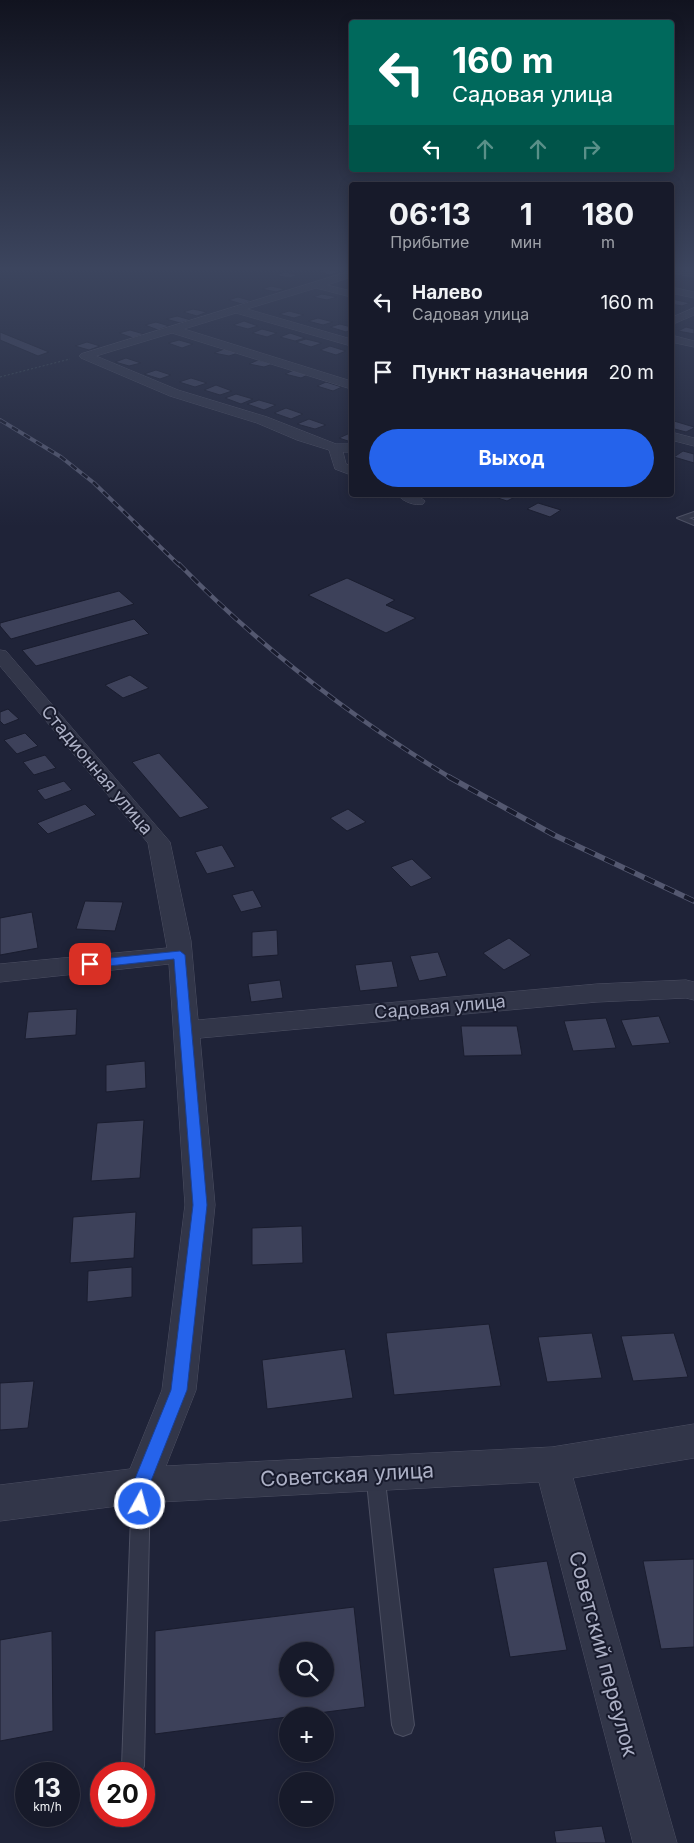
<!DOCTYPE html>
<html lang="ru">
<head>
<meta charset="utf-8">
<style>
	body { margin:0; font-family:Inter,sans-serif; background:#242736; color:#f1f3f6; height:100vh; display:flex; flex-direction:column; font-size:19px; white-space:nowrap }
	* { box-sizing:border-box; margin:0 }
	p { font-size:16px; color:#9ea1a8 }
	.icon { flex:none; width:28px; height:28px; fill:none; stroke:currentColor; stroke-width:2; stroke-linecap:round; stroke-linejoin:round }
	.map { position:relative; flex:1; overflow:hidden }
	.details { position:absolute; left:349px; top:182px; width:325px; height:315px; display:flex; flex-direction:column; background:#171a2a; border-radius:5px; box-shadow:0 2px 12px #0003,0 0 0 1px #363847 }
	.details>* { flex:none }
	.top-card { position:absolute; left:349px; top:20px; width:325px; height:152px; border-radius:5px; box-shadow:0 2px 12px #0003,0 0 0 1px #363847; background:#00695c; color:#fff; overflow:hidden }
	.tools { position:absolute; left:279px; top:1642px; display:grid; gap:10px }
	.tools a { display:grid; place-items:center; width:55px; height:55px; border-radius:50%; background:#171a2a; box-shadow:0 2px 12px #0003,0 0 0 1px #363847; font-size:25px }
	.speed { position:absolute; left:15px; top:1762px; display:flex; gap:10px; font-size:25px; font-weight:700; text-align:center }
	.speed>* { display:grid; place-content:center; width:65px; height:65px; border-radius:50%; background:#171a2a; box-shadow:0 2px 12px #0003,0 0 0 1px #363847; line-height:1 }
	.speed small { font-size:12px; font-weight:400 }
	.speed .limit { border:8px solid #d22; background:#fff; color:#111 }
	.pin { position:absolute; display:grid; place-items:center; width:42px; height:42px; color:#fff; margin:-21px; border-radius:10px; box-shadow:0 2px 8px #0006 }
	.me { position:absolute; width:55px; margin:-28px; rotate:7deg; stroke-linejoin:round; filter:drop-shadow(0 0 4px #0008) }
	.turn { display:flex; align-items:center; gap:18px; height:105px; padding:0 20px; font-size:22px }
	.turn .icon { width:65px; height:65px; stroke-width:2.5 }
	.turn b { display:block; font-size:35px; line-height:42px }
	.lanes { display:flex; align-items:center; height:48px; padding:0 20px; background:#0003; justify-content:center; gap:25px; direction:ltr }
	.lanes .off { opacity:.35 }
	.eta { display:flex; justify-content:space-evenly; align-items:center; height:85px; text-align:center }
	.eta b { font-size:30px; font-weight:700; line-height:35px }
	.action { display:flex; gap:10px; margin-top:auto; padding:10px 20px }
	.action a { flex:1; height:58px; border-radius:30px; background:#2563eb; color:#fff; font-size:20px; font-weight:700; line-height:58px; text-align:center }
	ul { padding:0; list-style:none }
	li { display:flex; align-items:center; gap:15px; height:70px; padding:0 20px }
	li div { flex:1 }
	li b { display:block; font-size:19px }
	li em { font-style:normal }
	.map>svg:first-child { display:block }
</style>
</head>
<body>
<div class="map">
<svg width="694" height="1843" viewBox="0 0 694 1843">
	<rect width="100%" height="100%" fill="#1f2338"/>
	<g fill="#3d415a" stroke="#1a1d2f" fill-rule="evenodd">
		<path d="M 327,269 L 339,272 L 330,275 L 317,271 Z"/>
		<path d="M 285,272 L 298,275 L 289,278 L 276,275 Z"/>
		<path d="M 271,286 L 285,289 L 276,292 L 262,289 Z"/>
		<path d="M 322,294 L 337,297 L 327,300 L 313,297 Z"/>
		<path d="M 238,297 L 252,301 L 242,304 L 228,300 Z"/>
		<path d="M 671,300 L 672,299 L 690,303 L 682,306 L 671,304 Z"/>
		<path d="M 193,309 L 207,312 L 197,316 L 183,312 Z"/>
		<path d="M 289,311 L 304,315 L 294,318 L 279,314 Z"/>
		<path d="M 177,316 L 191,320 L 180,323 L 166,319 Z"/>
		<path d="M 318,318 L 333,322 L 323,325 L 308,321 Z"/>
		<path d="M 244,321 L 258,326 L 248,329 L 233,325 Z"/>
		<path d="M 156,322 L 169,326 L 158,330 L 145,325 Z"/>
		<path d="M 340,324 L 351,327 L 351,330 L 346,332 L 330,327 Z"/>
		<path d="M 686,327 L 694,329 L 694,334 L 678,331 Z"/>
		<path d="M 262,329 L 277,333 L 267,337 L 252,333 Z"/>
		<path d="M 130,330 L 144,334 L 133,338 L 119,333 Z"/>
		<path d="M 0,332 L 49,352 L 38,356 L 0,340 Z"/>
		<path d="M 290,333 L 305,338 L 295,341 L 280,337 Z"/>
		<path d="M 306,339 L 322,343 L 311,347 L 296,342 Z"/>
		<path d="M 179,340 L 193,344 L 182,348 L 168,343 Z"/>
		<path d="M 87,342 L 100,346 L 89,350 L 75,346 Z"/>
		<path d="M 330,346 L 346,351 L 336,355 L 320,350 Z"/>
		<path d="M 224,349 L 238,353 L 229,356 L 214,353 Z"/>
		<path d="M 126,358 L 141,363 L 129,366 L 115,362 Z"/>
		<path d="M 258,360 L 273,364 L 264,367 L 249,364 Z"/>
		<path d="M 156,370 L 171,375 L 160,379 L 144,374 Z"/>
		<path d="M 294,370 L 310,374 L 301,378 L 285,374 Z"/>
		<path d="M 191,378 L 207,383 L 195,387 L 179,382 Z"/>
		<path d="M 326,382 L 342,387 L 333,391 L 317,386 Z"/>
		<path d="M 216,385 L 232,391 L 220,395 L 204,390 Z"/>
		<path d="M 236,394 L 253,399 L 241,404 L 225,398 Z"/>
		<path d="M 259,400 L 276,405 L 264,410 L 247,404 Z"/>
		<path d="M 286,408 L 303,414 L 291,419 L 274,413 Z"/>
		<path d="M 309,419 L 326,425 L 315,429 L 297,424 Z"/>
		<path d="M 674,421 L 694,427 L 694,428 L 686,432 L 671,428 L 671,423 Z"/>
		<path d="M 350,433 L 351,442 L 339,438 Z"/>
		<path d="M 683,451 L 694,454 L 694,463 L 674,457 Z"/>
		<path d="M 489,495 L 519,495 L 507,501 Z"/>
		<path d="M 538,503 L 561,510 L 550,517 L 527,509 Z"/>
		<path d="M 347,578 L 395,600 L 386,605 L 416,618 L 386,633 L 308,595 Z"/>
		<path d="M 119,591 L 134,604 L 11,639 L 0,626 L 0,623 Z"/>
		<path d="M 134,619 L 149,634 L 36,666 L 22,650 Z"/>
		<path d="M 130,675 L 149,688 L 123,698 L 105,685 Z"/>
		<path d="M 8,709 L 19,719 L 4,725 L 0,721 L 0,712 Z"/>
		<path d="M 25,733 L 38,746 L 17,754 L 4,740 Z"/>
		<path d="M 159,753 L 209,808 L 180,818 L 132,762 Z"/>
		<path d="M 45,755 L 56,768 L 34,775 L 23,762 Z"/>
		<path d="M 64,781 L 72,790 L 45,800 L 37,790 Z"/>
		<path d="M 85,804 L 96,815 L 48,834 L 37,823 Z"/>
		<path d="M 348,809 L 366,822 L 347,831 L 330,818 Z"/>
		<path d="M 222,845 L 235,867 L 207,874 L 195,852 Z"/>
		<path d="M 412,859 L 432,878 L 411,887 L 391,867 Z"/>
		<path d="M 253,890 L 262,907 L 241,912 L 232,895 Z"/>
		<path d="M 85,901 L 123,902 L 115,931 L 76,929 Z"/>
		<path d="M 32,912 L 38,948 L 0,955 L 0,918 Z"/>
		<path d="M 277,930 L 278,955 L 252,957 L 252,932 Z"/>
		<path d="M 509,938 L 531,955 L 504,970 L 483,953 Z"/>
		<path d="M 438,952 L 447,976 L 419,981 L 410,956 Z"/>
		<path d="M 392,961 L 398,987 L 360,991 L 355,965 Z"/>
		<path d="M 280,980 L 283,998 L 251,1002 L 248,984 Z"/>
		<path d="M 77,1009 L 76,1035 L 25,1039 L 28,1012 Z"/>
		<path d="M 659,1016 L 670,1043 L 632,1046 L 621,1020 Z"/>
		<path d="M 606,1018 L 616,1048 L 573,1051 L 564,1021 Z"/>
		<path d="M 461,1026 L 517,1026 L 522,1055 L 464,1056 Z"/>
		<path d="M 145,1061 L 146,1088 L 106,1092 L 106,1065 Z"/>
		<path d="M 144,1120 L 140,1178 L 91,1181 L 97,1123 Z"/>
		<path d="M 136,1212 L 134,1258 L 70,1263 L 73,1217 Z"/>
		<path d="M 302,1226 L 303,1263 L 252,1265 L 252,1228 Z"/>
		<path d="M 132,1267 L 132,1297 L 87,1302 L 88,1271 Z"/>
		<path d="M 489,1324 L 501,1386 L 394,1395 L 386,1333 Z"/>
		<path d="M 592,1333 L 602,1378 L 547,1382 L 538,1337 Z"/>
		<path d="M 674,1333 L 688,1377 L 633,1381 L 621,1336 Z"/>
		<path d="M 345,1349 L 353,1398 L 267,1409 L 262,1360 Z"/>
		<path d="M 34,1381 L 28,1428 L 0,1430 L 0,1383 Z"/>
		<path d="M 694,1559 L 694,1647 L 661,1649 L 643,1561 Z"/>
		<path d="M 547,1561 L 567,1650 L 510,1657 L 493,1568 Z"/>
		<path d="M 354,1607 L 365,1707 L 155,1734 L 155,1631 ZM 288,1651 L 325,1651 L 325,1689 L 288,1689 Z"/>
		<path d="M 52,1631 L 53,1731 L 0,1741 L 0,1640 Z"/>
		<path d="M 602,1826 L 606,1843 L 556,1843 L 554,1831 Z"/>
	</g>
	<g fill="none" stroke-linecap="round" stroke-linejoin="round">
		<defs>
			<g id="lane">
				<path d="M 694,512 L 694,517 L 689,518 L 694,520 L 694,525 L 677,518 Z"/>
				<path d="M 375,1464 L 382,1467 L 384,1473 L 414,1725 L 411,1733 L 403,1736 L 395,1733 L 392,1725 L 366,1473 L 368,1467 Z"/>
				<path d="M 141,1479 L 148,1481 L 150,1488 L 144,1766 L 141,1774 L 125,1774 L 122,1766 L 132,1488 L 134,1481 Z"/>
			</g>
			<g id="street">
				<path d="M 671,269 L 694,271 L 694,277 L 671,273 Z"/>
				<path d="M 351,271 L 351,277 L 327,285 L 351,291 L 351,297 L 316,288 L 247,309 L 351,339 L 351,346 L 236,313 L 184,329 L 351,381 L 351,389 L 172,333 L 96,356 L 178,390 L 267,417 L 336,444 L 351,444 L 351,452 L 343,452 L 346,464 L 351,466 L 351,475 L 335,469 L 329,450 L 297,440 L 257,423 L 170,396 L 81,358 L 79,356 L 81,354 Z"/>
				<path d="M 671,287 L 694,292 L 694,298 L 671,293 Z"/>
				<path d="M 694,308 L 694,315 L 671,325 L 671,318 Z"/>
				<path d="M 671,335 L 694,341 L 694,347 L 671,342 Z"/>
				<path d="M 671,432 L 694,438 L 694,446 L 671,440 Z"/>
				<path d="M 398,495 L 417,495 L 425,501 L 423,504 C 415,506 403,502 398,495 Z"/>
				<path d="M 0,650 L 6,651 L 170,842 L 191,941 L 198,1020 L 597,984 L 686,980 L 694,982 L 694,1000 L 686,998 L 597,1002 L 200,1038 L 215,1205 L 196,1390 L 166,1466 L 552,1447 L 694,1424 L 694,1458 L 573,1478 L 677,1843 L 633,1843 L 539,1482 L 141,1503 L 0,1521 L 0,1485 L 130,1469 L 162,1390 L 185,1205 L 169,964 L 0,982 L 0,964 L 167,948 L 148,843 L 0,666 Z"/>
			</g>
		</defs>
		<use href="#lane" stroke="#4d5063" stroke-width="2"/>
		<use href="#street" stroke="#4d5063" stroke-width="1"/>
		<path stroke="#3e4d57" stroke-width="1" stroke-dasharray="2 2" stroke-linecap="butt" d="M 0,377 L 70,359"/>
		<use href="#lane" fill="#323649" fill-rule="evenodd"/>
		<use href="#street" fill="#323649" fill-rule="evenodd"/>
		<defs>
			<path id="rail-far2" d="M 0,420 L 61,457 L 94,483 L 180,566"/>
			<path id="rail-far1" d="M 179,564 C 260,647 352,718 451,778"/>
			<path id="rail" d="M 449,777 L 554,835 L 694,901"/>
		</defs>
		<use href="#rail-far2" stroke="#545870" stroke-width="4"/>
		<use href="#rail-far1" stroke="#545870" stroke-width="4.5"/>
		<use href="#rail" stroke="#545870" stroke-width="5.5"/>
		<use href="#rail-far2" stroke="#181b2d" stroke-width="2.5" stroke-dasharray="7" stroke-linecap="butt"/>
		<use href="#rail-far1" stroke="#181b2d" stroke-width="3" stroke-dasharray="9" stroke-linecap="butt"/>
		<use href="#rail" stroke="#181b2d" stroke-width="4" stroke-dasharray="11" stroke-linecap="butt"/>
	</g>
	<linearGradient id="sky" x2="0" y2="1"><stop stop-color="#11131f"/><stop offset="0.51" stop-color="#3c455e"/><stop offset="1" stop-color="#3c455e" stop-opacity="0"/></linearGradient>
	<rect width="694" height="527" fill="url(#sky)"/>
	<path fill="#2563eb" stroke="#184099" d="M 180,951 L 185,955 L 207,1205 L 187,1390 L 149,1486 L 149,1504 L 146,1510 L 140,1513 L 134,1510 L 131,1504 L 132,1486 L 171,1390 L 193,1205 L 174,959 L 90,968 L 84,964 L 90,960 Z"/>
	<g text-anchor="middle" stroke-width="4" stroke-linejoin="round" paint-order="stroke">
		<g font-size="18" fill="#acb0c5" stroke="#181b2d">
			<text transform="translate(97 770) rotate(50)" y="6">Стадионная улица</text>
			<text transform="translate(440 1007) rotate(-5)" y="6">Садовая улица</text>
		</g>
		<g font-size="21" fill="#acb0c5" stroke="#181b2d">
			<text transform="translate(347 1475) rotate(-3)" y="7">Советская улица</text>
			<text transform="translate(603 1654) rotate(75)" y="7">Советский переулок</text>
		</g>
	</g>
</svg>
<div class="tools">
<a><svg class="icon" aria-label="search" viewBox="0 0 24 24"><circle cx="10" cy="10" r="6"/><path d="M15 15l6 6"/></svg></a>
<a>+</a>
<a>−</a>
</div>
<div class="speed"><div>13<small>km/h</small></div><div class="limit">20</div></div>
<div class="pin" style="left:90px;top:964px;background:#d93025"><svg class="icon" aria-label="arrive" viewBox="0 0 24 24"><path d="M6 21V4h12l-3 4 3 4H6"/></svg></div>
<svg class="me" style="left:140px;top:1504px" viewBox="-20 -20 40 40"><circle r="17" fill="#2563eb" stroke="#fff" stroke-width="3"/><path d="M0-11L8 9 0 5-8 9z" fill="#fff"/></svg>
<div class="top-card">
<div class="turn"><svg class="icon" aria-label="left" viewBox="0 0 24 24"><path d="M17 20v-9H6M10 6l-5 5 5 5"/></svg><div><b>160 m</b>Садовая улица</div></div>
<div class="lanes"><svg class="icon" aria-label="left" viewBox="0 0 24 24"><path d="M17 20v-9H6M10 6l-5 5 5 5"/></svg><svg class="icon off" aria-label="ahead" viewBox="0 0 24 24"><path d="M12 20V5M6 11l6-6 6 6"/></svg><svg class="icon off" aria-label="ahead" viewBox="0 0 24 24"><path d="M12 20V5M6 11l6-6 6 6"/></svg><svg class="icon off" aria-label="right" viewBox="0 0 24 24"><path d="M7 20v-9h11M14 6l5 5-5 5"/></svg></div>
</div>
<section class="details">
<div class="eta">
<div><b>06:13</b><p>Прибытие</p></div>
<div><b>1</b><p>мин</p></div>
<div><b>180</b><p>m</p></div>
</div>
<ul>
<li><svg class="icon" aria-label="left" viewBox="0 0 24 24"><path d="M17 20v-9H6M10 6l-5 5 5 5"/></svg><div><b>Налево</b><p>Садовая улица</p></div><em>160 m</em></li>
<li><svg class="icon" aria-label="arrive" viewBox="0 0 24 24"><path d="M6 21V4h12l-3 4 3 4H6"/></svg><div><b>Пункт назначения</b></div><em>20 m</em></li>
</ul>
<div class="action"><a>Выход</a></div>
</section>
</div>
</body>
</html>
